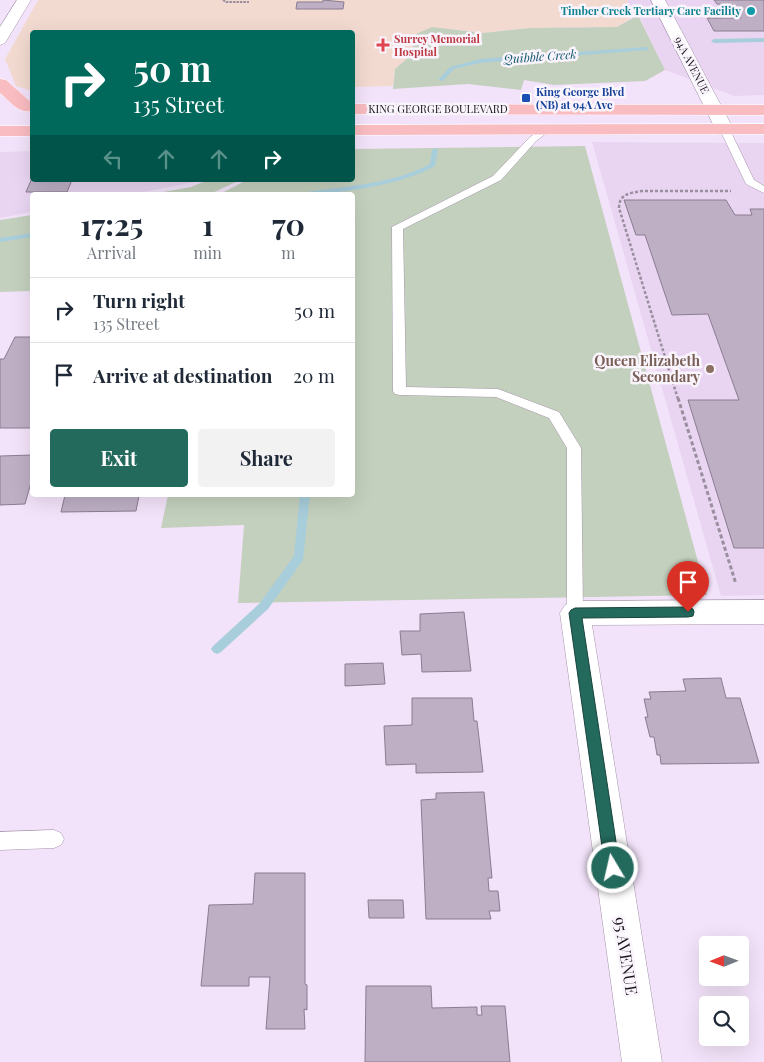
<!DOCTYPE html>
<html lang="en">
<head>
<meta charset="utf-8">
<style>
	body { margin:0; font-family:"Playfair Display",serif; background:#f2f2f3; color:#1f2937; height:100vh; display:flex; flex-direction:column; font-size:19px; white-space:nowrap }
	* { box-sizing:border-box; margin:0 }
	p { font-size:16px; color:#747a83 }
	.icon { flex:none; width:28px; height:28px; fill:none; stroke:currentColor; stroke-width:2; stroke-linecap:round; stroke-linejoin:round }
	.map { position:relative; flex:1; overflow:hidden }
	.sheet { position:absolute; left:30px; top:192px; width:325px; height:305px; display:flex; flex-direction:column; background:#fff; border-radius:5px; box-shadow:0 5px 20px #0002 }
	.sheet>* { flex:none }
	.hud { position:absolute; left:30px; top:30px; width:325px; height:152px; border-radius:5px; box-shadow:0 5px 20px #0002; background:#00695c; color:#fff; overflow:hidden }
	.needle { width:32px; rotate:269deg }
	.fabs { position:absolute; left:699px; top:936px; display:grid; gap:10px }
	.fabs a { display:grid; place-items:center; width:50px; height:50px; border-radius:5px; background:#fff; box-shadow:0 5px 20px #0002; font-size:25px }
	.pin { position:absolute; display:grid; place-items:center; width:42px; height:42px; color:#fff; margin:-51px -21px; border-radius:50% 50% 50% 0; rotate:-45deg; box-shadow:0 0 5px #0007 }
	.pin .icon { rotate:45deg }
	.me { position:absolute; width:55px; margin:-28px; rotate:351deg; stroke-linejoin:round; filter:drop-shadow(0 0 4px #0008) }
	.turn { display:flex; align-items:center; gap:18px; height:105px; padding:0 20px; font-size:22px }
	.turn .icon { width:65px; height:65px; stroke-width:2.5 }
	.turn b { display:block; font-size:35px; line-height:42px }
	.lanes { display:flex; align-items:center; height:48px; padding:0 20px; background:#0003; justify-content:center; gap:25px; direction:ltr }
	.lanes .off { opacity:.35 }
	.eta { display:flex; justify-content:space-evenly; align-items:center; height:85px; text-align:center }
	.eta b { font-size:30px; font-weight:700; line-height:35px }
	.action { display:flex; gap:10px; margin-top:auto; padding:10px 20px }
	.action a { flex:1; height:58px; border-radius:5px; background:#23695c; color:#fff; font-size:20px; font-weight:700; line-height:58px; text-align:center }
	.action a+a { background:#f2f2f3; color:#1f2937 }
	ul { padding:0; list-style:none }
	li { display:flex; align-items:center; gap:15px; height:65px; padding:0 20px; border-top:1px solid #e0e1e3 }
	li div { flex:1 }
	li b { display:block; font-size:19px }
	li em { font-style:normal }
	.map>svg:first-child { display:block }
</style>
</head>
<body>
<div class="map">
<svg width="764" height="1062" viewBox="0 0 764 1062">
	<rect width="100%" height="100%" fill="#f3e3fa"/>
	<g fill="#e9d5f2">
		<path d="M 627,0 L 764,0 L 764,95 L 734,96 L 665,70 L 639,15 L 634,16 Z"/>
		<path d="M 592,142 L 764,143 L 764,595 L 721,596 Z"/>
		<path d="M 32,151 L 32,180 L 205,180 L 128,195 L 32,195 L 32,212 L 0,218 L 0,152 Z"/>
	</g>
	<path fill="#f2dad0" d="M 38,0 L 627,0 L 634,16 L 617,27 L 529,28 L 483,33 L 450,29 L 416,34 L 411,55 L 395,69 L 393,86 L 353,87 L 352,32 L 32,32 L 32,91 L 16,86 L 5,59 Z"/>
	<g fill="#c4d0be">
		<path d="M 638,15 L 665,70 L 645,81 L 554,85 L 524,80 L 521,90 L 468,84 L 393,89 L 395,69 L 411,55 L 416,34 L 432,27 L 483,33 L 529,28 L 617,27 Z"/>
		<path d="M 585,146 L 707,595 L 238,603 L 244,525 L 161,528 L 168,495 L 352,495 L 352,195 L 218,195 L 247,180 L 352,180 L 353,149 Z"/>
		<path d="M 208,180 L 240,180 L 208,195 L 146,195 L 191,187 Z"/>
		<path d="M 32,215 L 32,291 L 0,292 L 0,220 Z"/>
	</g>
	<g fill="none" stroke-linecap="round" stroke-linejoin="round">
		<g fill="#a8cddb" fill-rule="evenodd">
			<path d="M 764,38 L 764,42 L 714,43 L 711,41 L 714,39 Z"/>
			<path d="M 646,47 L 648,48 L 648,50 L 480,63 L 454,69 L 443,81 L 438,80 L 450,67 L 480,59 Z"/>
			<path d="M 435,148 L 438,150 L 435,166 C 403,185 334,195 296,195 L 300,193 C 342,186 392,185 430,164 L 432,150 Z"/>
			<path d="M 32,233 L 32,237 L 0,242 L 0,238 Z"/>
			<path d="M 300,495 L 310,495 L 303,560 L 268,609 L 221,652 L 217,654 L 213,652 L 211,649 L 213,646 L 260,603 L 294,556 Z"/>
		</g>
	</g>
	<g fill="#beafc5" stroke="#8a7c91">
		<path d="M 323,0 L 344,2 L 343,9 L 296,9 L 297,2 L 323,2 Z"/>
		<path d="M 714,0 L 764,0 L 764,31 L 714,31 L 707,18 L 741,18 L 733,5 L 717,4 Z"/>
		<path d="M 32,178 L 32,180 L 72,180 L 67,192 L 26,192 Z"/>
		<path d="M 624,200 L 726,200 L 735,215 L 752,215 L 750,209 L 764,209 L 764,548 L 734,548 L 688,400 L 739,400 L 708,314 L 672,315 L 645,235 L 636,235 Z"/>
		<path d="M 15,337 L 32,337 L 32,428 L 0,428 L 0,359 L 4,359 Z"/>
		<path d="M 32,455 L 32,479 L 25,504 L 0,505 L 0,456 Z"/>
		<path d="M 65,495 L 135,495 L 139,496 L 136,511 L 61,512 Z"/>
		<path d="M 464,612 L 471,671 L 422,672 L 421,654 L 402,655 L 400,631 L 420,631 L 420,614 Z"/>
		<path d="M 383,663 L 385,684 L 345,686 L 345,664 Z"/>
		<path d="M 721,678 L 726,698 L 740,698 L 759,763 L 661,764 L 660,755 L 657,755 L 654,737 L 650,737 L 645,717 L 648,717 L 644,699 L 651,699 L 649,692 L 686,691 L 683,679 Z"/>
		<path d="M 412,698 L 472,698 L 474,721 L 477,721 L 483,772 L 416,773 L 416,764 L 386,765 L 384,726 L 412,725 Z"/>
		<path d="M 484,792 L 492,878 L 488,878 L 489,891 L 498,891 L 500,911 L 489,911 L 491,919 L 426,919 L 421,800 L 436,799 L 436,793 Z"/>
		<path d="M 255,873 L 305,873 L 305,984 L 307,985 L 307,1010 L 304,1009 L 305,1029 L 266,1029 L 270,977 L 249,977 L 249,986 L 201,986 L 209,905 L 253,904 Z"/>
		<path d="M 368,900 L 403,900 L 404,918 L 369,918 Z"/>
		<path d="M 366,986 L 431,986 L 432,1008 L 477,1007 L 477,1015 L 482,1015 L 481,1006 L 505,1006 L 510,1062 L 365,1062 Z"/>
	</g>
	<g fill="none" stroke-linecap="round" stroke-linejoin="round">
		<defs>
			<g id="service">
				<path d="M 545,127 L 548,128 L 548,132 L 536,141 L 501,180 L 403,229 L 406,387 L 498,389 L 559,412 L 581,448 L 583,613 L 581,618 L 575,620 L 569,618 L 567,613 L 567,448 L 549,418 L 496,397 L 400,395 L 395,394 L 393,391 L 392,227 L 493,176 L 530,137 Z"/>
				<path d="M 725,127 L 730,130 L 754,180 L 764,186 L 764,193 L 746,184 L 720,130 Z"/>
				<path d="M 54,830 L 61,833 L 64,839 L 61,845 L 54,848 L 0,850 L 0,832 Z"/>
			</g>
			<path id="minor" d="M 764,600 L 764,624 L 592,625 L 662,1062 L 622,1062 L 560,613 L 565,605 L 575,601 Z"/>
			<path id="tertiary" d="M 651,0 L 665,0 L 734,130 L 731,134 L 725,135 L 719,134 L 716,130 Z"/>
			<path id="secondary" d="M 17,0 L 31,0 L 5,43 L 0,45 L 0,27 Z"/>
			<g id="primary">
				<path d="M 0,79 L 6,80 L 32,103 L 32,111 C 18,114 10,101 0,93 Z"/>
				<path d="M 352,104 L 764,105 L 764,115 L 352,114 Z"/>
				<path d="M 764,124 L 764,134 L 352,135 L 352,125 Z"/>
				<rect x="0" y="126" width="32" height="10"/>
			</g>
		</defs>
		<use href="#service" stroke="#a596ab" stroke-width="1"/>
		<use href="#minor" stroke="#a596ab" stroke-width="1"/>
		<use href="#tertiary" stroke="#a596ab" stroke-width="1"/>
		<use href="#secondary" stroke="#a596ab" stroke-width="1"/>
		<use href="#primary" stroke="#fff" stroke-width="1"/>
		<path stroke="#9a8e9f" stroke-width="2" stroke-dasharray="2.5 1" stroke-linecap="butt" d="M 223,0 L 226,2 L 249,2"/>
		<path stroke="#9a8e9f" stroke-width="2.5" stroke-dasharray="3 2" stroke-linecap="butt" d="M 678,399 L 619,208 C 619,194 630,193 642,191 L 731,191"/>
		<path stroke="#9a8e9f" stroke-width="3" stroke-dasharray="4 2.5" stroke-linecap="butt" d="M 678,398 L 736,584"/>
		<use href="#service" fill="#fff" fill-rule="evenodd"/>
		<use href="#minor" fill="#fff" fill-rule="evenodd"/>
		<use href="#tertiary" fill="#fff" fill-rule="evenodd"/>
		<use href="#secondary" fill="#fff" fill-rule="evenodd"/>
		<use href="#primary" fill="#f9bcc1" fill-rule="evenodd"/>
	</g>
	<path fill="#23695c" stroke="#17443c" d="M 688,607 L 693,609 L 694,612 L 693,616 L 688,617 L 582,618 L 620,868 L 618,873 L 613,875 L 608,873 L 605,868 L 569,613 L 571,610 L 575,608 Z"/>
	<circle fill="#0f9aa8" stroke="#faf4fd" stroke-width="2" cx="751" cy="11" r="5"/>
	<path fill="#e0444e" stroke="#faf4fd" stroke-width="2" d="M380.5 37.5h5v5h5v5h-5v5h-5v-5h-5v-5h5z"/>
	<rect fill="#1a4fb4" stroke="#faf4fd" stroke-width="2" x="521" y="93" width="10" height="10" rx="2.5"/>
	<circle fill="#8d6e63" stroke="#faf4fd" stroke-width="2" cx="710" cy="369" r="5"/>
	<g text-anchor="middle" stroke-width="5" stroke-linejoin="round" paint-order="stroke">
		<g font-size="11" font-weight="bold" fill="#0d838f" stroke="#faf4fd" text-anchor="end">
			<text x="741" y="15">Timber Creek Tertiary Care Facility</text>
		</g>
		<g font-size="11" font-weight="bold" fill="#be3a42" stroke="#faf4fd" text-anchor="start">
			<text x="394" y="43">Surrey Memorial<tspan x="394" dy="13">Hospital</tspan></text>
		</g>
		<g font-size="11" fill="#19131b" stroke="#faf4fd">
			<text transform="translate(692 65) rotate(63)" y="4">94A AVENUE</text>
			<text x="438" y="113">KING GEORGE BOULEVARD</text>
		</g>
		<g font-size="11" font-weight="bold" fill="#164399" stroke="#faf4fd" text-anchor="start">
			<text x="536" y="96">King George Blvd<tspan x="536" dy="13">(NB) at 94A Ave</tspan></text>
		</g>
		<g font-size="12" font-style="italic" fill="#11586d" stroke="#faf4fd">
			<text transform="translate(540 57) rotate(-4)" y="4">Quibble Creek</text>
		</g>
		<g font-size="14" font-weight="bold" fill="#785e54" stroke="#faf4fd" text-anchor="end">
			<text x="700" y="366">Queen Elizabeth<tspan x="700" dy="16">Secondary</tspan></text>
		</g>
		<g font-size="16" fill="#19131b" stroke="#faf4fd">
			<text transform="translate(626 956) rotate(81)" y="6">95 AVENUE</text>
		</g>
	</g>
</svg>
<div class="fabs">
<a><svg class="needle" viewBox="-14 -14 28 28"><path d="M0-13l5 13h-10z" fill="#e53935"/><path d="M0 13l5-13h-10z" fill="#747a83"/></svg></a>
<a><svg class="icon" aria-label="search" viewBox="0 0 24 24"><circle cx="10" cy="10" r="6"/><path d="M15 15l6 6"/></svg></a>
</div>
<div class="pin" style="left:688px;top:612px;background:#d93025"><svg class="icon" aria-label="arrive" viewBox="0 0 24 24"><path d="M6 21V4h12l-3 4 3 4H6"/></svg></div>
<svg class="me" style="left:613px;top:868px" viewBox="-20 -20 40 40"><circle r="17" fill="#23695c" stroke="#fff" stroke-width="3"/><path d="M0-11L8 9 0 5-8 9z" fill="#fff"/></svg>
<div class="hud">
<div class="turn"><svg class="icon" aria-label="right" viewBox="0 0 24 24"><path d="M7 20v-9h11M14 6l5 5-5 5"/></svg><div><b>50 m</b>135 Street</div></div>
<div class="lanes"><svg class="icon off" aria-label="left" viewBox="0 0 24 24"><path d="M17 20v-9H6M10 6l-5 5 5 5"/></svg><svg class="icon off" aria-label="ahead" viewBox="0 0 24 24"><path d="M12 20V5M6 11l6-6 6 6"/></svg><svg class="icon off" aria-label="ahead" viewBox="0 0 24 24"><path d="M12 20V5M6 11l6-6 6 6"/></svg><svg class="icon" aria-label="right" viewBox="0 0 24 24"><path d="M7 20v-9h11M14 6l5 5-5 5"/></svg></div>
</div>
<section class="sheet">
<div class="eta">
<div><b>17:25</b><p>Arrival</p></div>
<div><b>1</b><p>min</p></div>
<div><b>70</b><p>m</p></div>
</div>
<ul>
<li><svg class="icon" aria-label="right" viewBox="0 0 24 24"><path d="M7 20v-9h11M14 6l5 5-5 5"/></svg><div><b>Turn right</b><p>135 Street</p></div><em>50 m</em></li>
<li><svg class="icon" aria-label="arrive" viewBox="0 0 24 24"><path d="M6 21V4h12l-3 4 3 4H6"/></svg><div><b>Arrive at destination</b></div><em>20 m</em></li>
</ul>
<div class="action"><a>Exit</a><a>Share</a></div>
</section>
</div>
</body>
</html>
